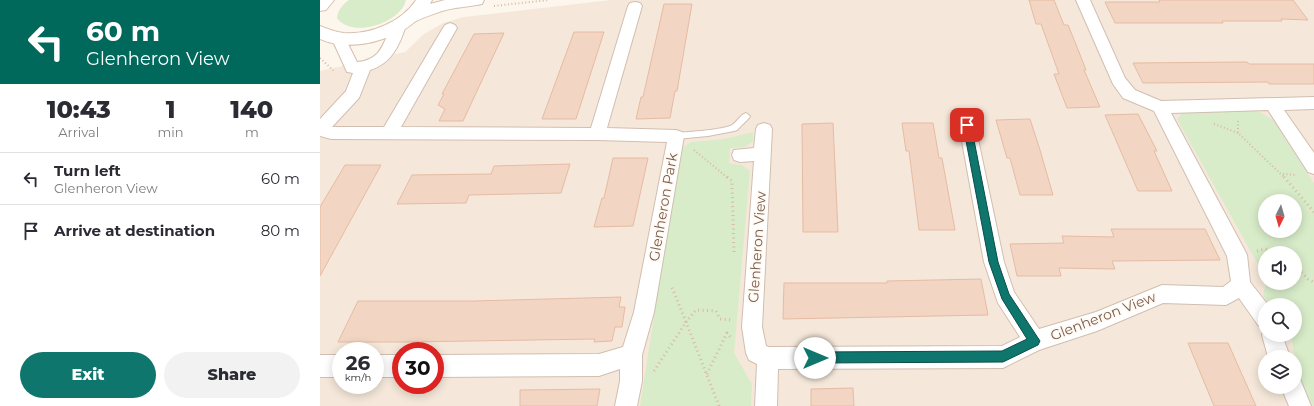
<!DOCTYPE html>
<html lang="en">
<head>
<meta charset="utf-8">
<style>
	body { margin:0; font-family:Montserrat,sans-serif; background:#f2f2f3; color:#2b2b33; height:100vh; display:flex; flex-direction:column; font-size:15px; white-space:nowrap }
	* { box-sizing:border-box; margin:0 }
	p { font-size:13px; color:#7c7c81 }
	.icon { flex:none; width:22px; height:22px; fill:none; stroke:currentColor; stroke-width:2; stroke-linecap:round; stroke-linejoin:round }
	.map { position:relative; flex:1; overflow:hidden }
	.side { display:flex; flex-direction:column; background:#fff; width:320px }
	.side>* { flex:none }
	.top-card { background:#00695c; color:#fff; overflow:hidden }
	.needle { width:26px; rotate:185deg }
	.fabs { position:absolute; left:938px; top:194px; display:grid; gap:8px }
	.fabs a { display:grid; place-items:center; width:44px; height:44px; border-radius:50%; background:#fff; box-shadow:0 2px 10px #0003; font-size:20px }
	.speed { position:absolute; left:12px; top:342px; display:flex; gap:8px; font-size:20px; font-weight:700; text-align:center }
	.speed>* { display:grid; place-content:center; width:52px; height:52px; border-radius:50%; background:#fff; box-shadow:0 2px 10px #0003; line-height:1 }
	.speed small { font-size:10px; font-weight:400 }
	.speed .limit { border:6px solid #d22; background:#fff; color:#111 }
	.pin { position:absolute; display:grid; place-items:center; width:34px; height:34px; color:#fff; margin:-17px; border-radius:8px; box-shadow:0 2px 6px #0006 }
	.me { position:absolute; width:44px; margin:-22px; rotate:90deg; stroke-linejoin:round; filter:drop-shadow(0 0 3px #0008) }
	.turn { display:flex; align-items:center; gap:14px; height:84px; padding:0 20px; font-size:18px }
	.turn .icon { width:52px; height:52px; stroke-width:2.5 }
	.turn b { display:block; font-size:28px; line-height:34px }
	.eta { display:flex; justify-content:space-evenly; align-items:center; height:68px; text-align:center }
	.eta b { font-size:24px; font-weight:800; line-height:28px }
	.cta { display:flex; gap:8px; margin-top:auto; padding:8px 20px }
	.cta a { flex:1; height:46px; border-radius:24px; background:#0f766e; color:#fff; font-size:16px; font-weight:800; line-height:46px; text-align:center }
	.cta a+a { background:#f2f2f3; color:#2b2b33 }
	ul { padding:0; list-style:none }
	li { display:flex; align-items:center; gap:12px; height:52px; padding:0 20px; border-top:1px solid #e1e1e2 }
	li div { flex:1 }
	li b { display:block; font-size:15px }
	li em { font-style:normal }
	main { display:flex; flex:1; min-height:0 }
	.map>svg:first-child { display:block }
</style>
</head>
<body>
<main>
<section class="side">
<div class="top-card">
<div class="turn"><svg class="icon" aria-label="left" viewBox="0 0 24 24"><path d="M17 20v-9H6M10 6l-5 5 5 5"/></svg><div><b>60 m</b>Glenheron View</div></div>
</div>
<div class="eta">
<div><b>10:43</b><p>Arrival</p></div>
<div><b>1</b><p>min</p></div>
<div><b>140</b><p>m</p></div>
</div>
<ul>
<li><svg class="icon" aria-label="left" viewBox="0 0 24 24"><path d="M17 20v-9H6M10 6l-5 5 5 5"/></svg><div><b>Turn left</b><p>Glenheron View</p></div><em>60 m</em></li>
<li><svg class="icon" aria-label="arrive" viewBox="0 0 24 24"><path d="M6 21V4h12l-3 4 3 4H6"/></svg><div><b>Arrive at destination</b></div><em>80 m</em></li>
</ul>
<div class="cta"><a>Exit</a><a>Share</a></div>
</section>
<div class="map">
<svg width="994" height="406" viewBox="0 0 994 406">
	<rect width="100%" height="100%" fill="#fdf6ec"/>
	<path fill="#f5e8da" fill-rule="evenodd" d="M 291,0 L 994,0 L 994,406 L 0,406 L 0,71 L 85,52 L 104,34 L 123,23 L 144,17 ZM 945,201 L 975,201 L 975,231 L 945,231 ZM 945,253 L 975,253 L 975,283 L 945,283 ZM 945,305 L 975,305 L 975,335 L 945,335 ZM 21,351 L 55,351 L 55,385 L 21,385 ZM 81,351 L 115,351 L 115,385 L 81,385 ZM 945,357 L 975,357 L 975,387 L 945,387 Z"/>
	<g fill="#d8ecc9" fill-rule="evenodd">
		<path d="M 29,0 L 86,0 C 81,23 32,39 17,18 C 18,10 22,5 29,0 Z"/>
		<path d="M 936,110 L 953,120 L 994,183 L 994,406 L 993,406 L 977,373 L 971,335 L 975,335 L 975,305 L 950,305 L 943,296 L 946,283 L 975,283 L 975,253 L 945,253 L 945,277 L 857,119 L 863,112 ZM 945,201 L 975,201 L 975,231 L 945,231 Z"/>
		<path d="M 433,132 L 433,141 L 425,147 L 410,148 L 409,163 L 422,165 L 430,171 L 414,353 L 432,384 L 431,406 L 320,406 L 360,150 L 371,142 L 404,139 Z"/>
	</g>
	<g fill="#f3d5c3" stroke="#e6bba3">
		<path d="M 709,0 L 734,0 L 744,25 L 748,25 L 757,47 L 766,70 L 764,70 L 780,107 L 747,108 L 734,74 L 739,74 L 721,24 L 716,24 Z"/>
		<path d="M 839,0 L 973,0 L 988,20 L 961,19 L 962,21 L 902,21 L 903,23 L 795,23 L 785,2 L 840,2 Z"/>
		<path d="M 344,4 L 372,4 L 357,91 L 355,91 L 350,118 L 316,119 L 321,97 L 323,97 Z"/>
		<path d="M 254,32 L 284,32 L 256,119 L 222,119 Z"/>
		<path d="M 184,33 L 143,121 L 119,121 L 125,109 L 118,105 L 124,94 L 122,94 L 154,34 Z"/>
		<path d="M 927,62 L 929,64 L 994,64 L 994,84 L 949,84 L 948,82 L 823,83 L 813,63 Z"/>
		<path d="M 818,114 L 837,151 L 834,151 L 852,191 L 818,191 L 785,115 Z"/>
		<path d="M 710,119 L 720,150 L 733,195 L 700,195 L 690,158 L 687,158 L 676,120 Z"/>
		<path d="M 513,123 L 518,232 L 483,232 L 482,124 Z"/>
		<path d="M 582,123 L 613,123 L 619,158 L 622,158 L 635,230 L 599,230 L 589,151 L 586,151 Z"/>
		<path d="M 293,158 L 328,158 L 313,226 L 274,227 L 282,198 L 284,198 Z"/>
		<path d="M 250,164 L 241,193 L 149,195 L 146,203 L 77,204 L 92,175 L 171,174 L 174,166 Z"/>
		<path d="M 25,165 L 61,165 L 0,276 L 0,207 Z"/>
		<path d="M 791,229 L 885,229 L 900,260 L 792,261 L 795,269 L 739,268 L 741,276 L 697,276 L 690,244 L 744,243 L 742,236 L 794,237 Z"/>
		<path d="M 661,279 L 668,315 L 463,319 L 464,283 L 567,283 L 567,281 Z"/>
		<path d="M 301,297 L 299,307 L 305,307 L 302,327 L 295,327 L 292,341 L 274,342 L 275,339 L 88,342 L 18,342 L 38,301 L 154,301 Z"/>
		<path d="M 868,343 L 908,343 L 936,406 L 894,406 Z"/>
		<path d="M 533,388 L 534,406 L 491,406 L 491,389 Z"/>
		<path d="M 280,389 L 277,406 L 200,406 L 200,390 Z"/>
	</g>
	<g fill="none" stroke-linecap="round" stroke-linejoin="round">
		<defs>
			<path id="lane" d="M 426,113 L 430,116 L 429,118 L 417,130 L 414,131 L 388,136 L 356,139 L 352,136 L 356,133 C 368,132 403,130 412,125 C 417,122 420,115 426,113 Z"/>
			<g id="street">
				<path d="M 756,0 L 770,0 L 805,78 L 815,90 L 841,101 L 994,97 L 994,109 L 964,110 L 994,153 L 994,174 L 988,172 L 948,110 L 851,113 L 924,249 L 927,255 L 930,282 L 948,305 L 945,305 L 945,335 L 962,335 L 970,357 L 948,357 L 942,335 L 945,328 L 938,325 L 919,298 L 906,305 L 843,303 L 777,331 L 719,350 L 683,368 L 458,369 L 457,406 L 435,406 L 437,364 L 429,360 L 426,353 L 422,327 L 434,161 L 420,162 L 414,160 L 412,155 L 414,150 L 434,148 L 436,129 L 438,125 L 444,123 L 450,125 L 452,129 L 442,327 L 446,346 L 449,347 L 682,346 L 700,337 L 678,303 L 664,262 L 639,125 L 641,121 L 647,119 L 653,121 L 655,125 L 684,262 L 694,292 L 719,329 L 776,312 L 842,285 L 903,287 L 911,281 L 907,256 L 834,111 L 803,98 L 793,84 Z"/>
				<path d="M 315,2 L 320,3 L 322,6 L 287,128 L 356,130 L 362,132 L 364,136 L 334,312 L 322,355 L 322,381 L 317,406 L 295,406 L 300,381 L 300,369 L 279,376 L 115,377 L 115,355 L 279,354 L 303,347 L 314,312 L 347,142 L 277,140 L 11,139 L 0,136 L 0,119 L 26,91 L 33,73 L 27,72 L 12,39 L 14,36 L 19,34 L 24,36 L 37,62 C 64,60 63,39 74,22 L 79,20 L 84,22 L 86,25 C 80,45 71,64 50,70 L 39,98 L 12,127 L 64,127 L 123,28 L 125,25 L 130,23 L 135,25 L 137,28 L 81,127 L 271,128 L 308,6 L 310,3 Z"/>
				<rect x="0" y="355" width="21" height="22"/>
				<rect x="55" y="355" width="26" height="22"/>
				<path d="M 975,377 L 980,379 L 991,406 L 969,406 L 961,387 L 975,387 Z"/>
			</g>
			<g id="secondary">
				<path d="M 0,0 L 14,0 L 6,10 L 0,11 Z"/>
				<path d="M 96,0 L 112,0 L 110,4 L 125,0 L 164,0 L 162,4 C 149,7 135,7 122,11 C 114,14 104,17 96,21 C 90,25 85,30 78,33 C 54,44 25,50 0,39 L 0,26 C 8,29 15,32 24,33 C 50,35 82,22 96,0 Z"/>
			</g>
		</defs>
		<use href="#lane" stroke="#d1beb0" stroke-width="2"/>
		<use href="#street" stroke="#d1beb0" stroke-width="2"/>
		<use href="#secondary" stroke="#d6c0b0" stroke-width="2"/>
		<g stroke="#d9b8a5" stroke-width="2" stroke-dasharray="1 2.5" stroke-linecap="butt">
			<path d="M 174,6 L 229,0"/>
			<path d="M 0,58 L 14,71"/>
			<path d="M 918,121 L 918,133 L 965,178"/>
			<path d="M 894,124 L 918,133"/>
			<path d="M 374,150 L 408,178"/>
			<path d="M 963,174 L 976,175"/>
		</g>
		<g stroke="#d9b8a5" stroke-width="3" stroke-dasharray="1 3.5" stroke-linecap="butt">
			<path d="M 407,177 L 412,181 L 414,255"/>
			<path d="M 964,177 L 994,212"/>
			<path d="M 937,251 L 945,249 L 957,253"/>
			<path d="M 975,266 L 988,279 L 994,282"/>
			<path d="M 334,371 L 366,322 L 351,285"/>
			<path d="M 387,374 L 407,333 L 412,339"/>
			<path d="M 399,406 L 366,322 L 376,310 L 396,311 L 400,319 L 411,320"/>
		</g>
		<use href="#lane" fill="#fff" fill-rule="evenodd"/>
		<use href="#street" fill="#fff" fill-rule="evenodd"/>
		<use href="#secondary" fill="#fff" fill-rule="evenodd"/>
	</g>
	<path fill="#0f766e" stroke="#0a4d48" d="M 647,122 L 651,125 L 678,262 L 689,294 L 718,338 L 720,341 L 718,345 L 683,362 L 495,363 L 491,361 L 489,358 L 491,354 L 495,352 L 682,351 L 707,339 L 682,299 L 669,262 L 643,125 Z"/>
	<g text-anchor="middle" stroke-width="3.5" stroke-linejoin="round" paint-order="stroke">
		<g font-size="14" fill="#7a5c4d" stroke="#fffaf3">
			<text transform="translate(343 207) rotate(-80)" y="5">Glenheron Park</text>
			<text transform="translate(437 247) rotate(-86)" y="5">Glenheron View</text>
			<text transform="translate(783 316) rotate(-21)" y="5">Glenheron View</text>
		</g>
	</g>
</svg>
<div class="fabs">
<a><svg class="needle" viewBox="-14 -14 28 28"><path d="M0-13l5 13h-10z" fill="#e53935"/><path d="M0 13l5-13h-10z" fill="#7c7c81"/></svg></a>
<a><svg class="icon" aria-label="sound" viewBox="0 0 24 24"><path d="M4 9h4l5-4v14l-5-4H4zM17 9q2 3 0 6"/></svg></a>
<a><svg class="icon" aria-label="search" viewBox="0 0 24 24"><circle cx="10" cy="10" r="6"/><path d="M15 15l6 6"/></svg></a>
<a><svg class="icon" aria-label="layers" viewBox="0 0 24 24"><path d="M12 4l9 5-9 5-9-5zM3 14l9 5 9-5"/></svg></a>
</div>
<div class="speed"><div>26<small>km/h</small></div><div class="limit">30</div></div>
<div class="pin" style="left:647px;top:125px;background:#d93025"><svg class="icon" aria-label="arrive" viewBox="0 0 24 24"><path d="M6 21V4h12l-3 4 3 4H6"/></svg></div>
<svg class="me" style="left:495px;top:358px" viewBox="-20 -20 40 40"><circle r="19" fill="#fff"/><path d="M0-13L10 11 0 6-10 11z" fill="#0f766e"/></svg>
</div>
</main>
</body>
</html>
